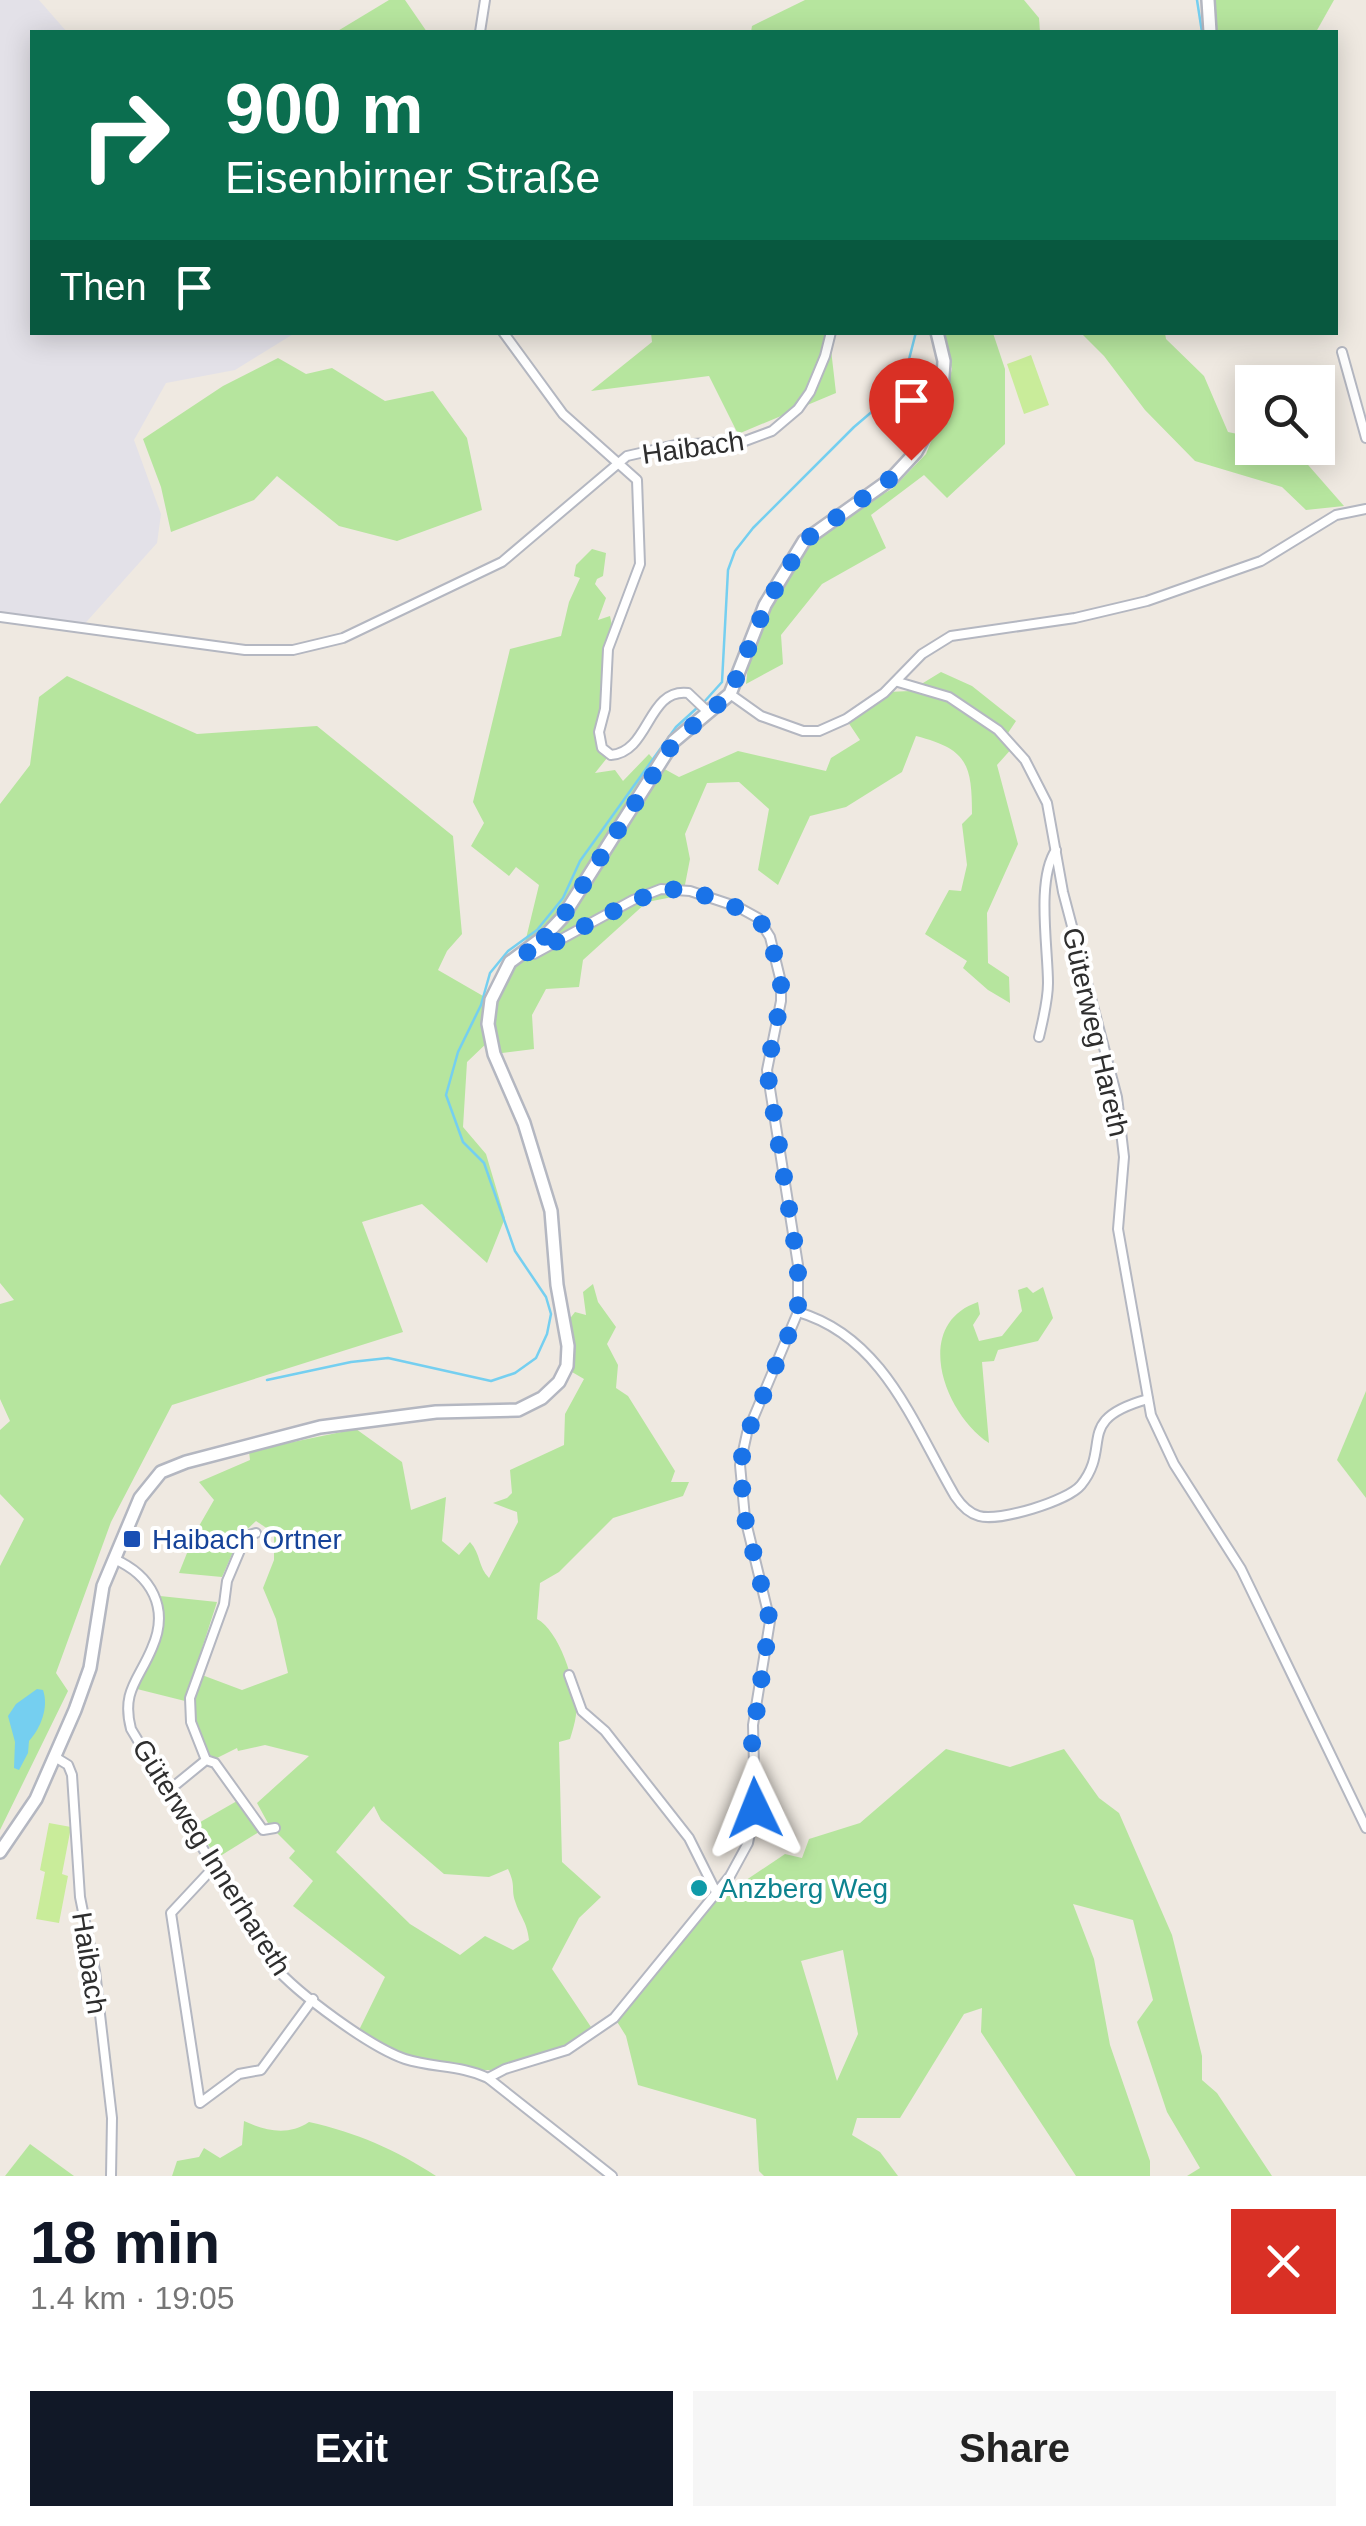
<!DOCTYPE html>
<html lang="en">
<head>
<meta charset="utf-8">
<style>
	body { margin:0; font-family:Arial,sans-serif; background:#f6f6f6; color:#222; height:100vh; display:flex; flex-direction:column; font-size:38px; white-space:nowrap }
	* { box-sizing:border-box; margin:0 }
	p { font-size:32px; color:#767676 }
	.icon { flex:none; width:55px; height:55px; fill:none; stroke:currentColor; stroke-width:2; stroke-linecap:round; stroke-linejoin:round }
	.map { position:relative; height:2176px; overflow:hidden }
	.details { display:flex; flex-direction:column; background:#fff; flex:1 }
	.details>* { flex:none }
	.hud { position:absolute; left:30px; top:30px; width:1308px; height:305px; border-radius:0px; box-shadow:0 5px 25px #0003; background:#0b6e4f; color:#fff; overflow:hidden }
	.buttons { position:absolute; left:1235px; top:365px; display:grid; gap:20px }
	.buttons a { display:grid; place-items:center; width:100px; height:100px; border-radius:0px; background:#fff; box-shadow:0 5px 25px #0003; font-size:50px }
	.pin { position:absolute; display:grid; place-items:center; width:85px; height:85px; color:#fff; margin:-102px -42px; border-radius:50% 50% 50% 0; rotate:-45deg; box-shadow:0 0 10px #0007 }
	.pin .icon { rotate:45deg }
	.me { position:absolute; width:110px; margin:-55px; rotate:358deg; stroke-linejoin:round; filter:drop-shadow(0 0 8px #0008) }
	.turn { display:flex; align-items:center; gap:35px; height:210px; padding:0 30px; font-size:45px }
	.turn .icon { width:130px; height:130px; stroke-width:2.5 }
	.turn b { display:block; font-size:70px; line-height:85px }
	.then { display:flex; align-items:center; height:95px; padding:0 30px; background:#0003; gap:20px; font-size:38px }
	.round { display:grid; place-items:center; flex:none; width:105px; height:105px; border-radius:0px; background:#f6f6f6 }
	.summary { display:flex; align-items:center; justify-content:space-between; height:170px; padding:0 30px }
	h1 { font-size:60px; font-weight:600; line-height:75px; color:#111827 }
	.cta { display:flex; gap:20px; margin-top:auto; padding:20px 30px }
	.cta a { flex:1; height:115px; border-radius:0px; background:#111827; color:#fff; font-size:40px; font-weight:600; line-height:115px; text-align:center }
	.cta a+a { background:#f6f6f6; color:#222 }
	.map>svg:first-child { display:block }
</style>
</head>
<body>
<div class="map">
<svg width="1366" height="2176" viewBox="0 0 1366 2176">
	<rect width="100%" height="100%" fill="#efe9e1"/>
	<path fill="#e3e1e8" d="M 0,0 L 39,0 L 67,32 L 32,32 L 32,332 L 295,333 L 235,370 L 166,383 L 134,440 L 161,514 L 157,543 L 80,629 L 0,618 Z"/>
	<g fill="#b6e59e" fill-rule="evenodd">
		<path d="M 389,0 L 405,0 L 427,32 L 336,32 Z"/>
		<path d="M 805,0 L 1024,0 L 1039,18 L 1040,32 L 751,32 L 752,26 Z"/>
		<path d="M 1213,0 L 1334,0 L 1316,32 L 1214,32 Z"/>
		<path d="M 829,332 L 836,393 L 738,434 L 709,376 L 591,391 L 652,342 L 651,333 Z"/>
		<path d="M 942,333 L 993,333 L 1005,369 L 1005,444 L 947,498 L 924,475 L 871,515 L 886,548 L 822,584 L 781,635 L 783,664 L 746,684 L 749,655 L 765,615 L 807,542 L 832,523 L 892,489 L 926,454 L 938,424 L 952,369 Z"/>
		<path d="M 1081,333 L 1165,333 L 1166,339 L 1204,376 L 1228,432 L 1252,437 L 1252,448 L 1307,448 L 1302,458 L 1344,506 L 1306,510 L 1282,487 L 1195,461 L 1145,410 L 1104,356 Z"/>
		<path d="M 278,358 L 306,374 L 332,368 L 385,401 L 433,391 L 467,438 L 482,510 L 397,541 L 339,526 L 277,476 L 254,500 L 171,532 L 161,487 L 143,439 L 223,386 Z"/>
		<path d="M 592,549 L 606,553 L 603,576 L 597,579 L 595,584 L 606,598 L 598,620 L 610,616 L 613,630 L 600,729 L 601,745 L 611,753 L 595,773 L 615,770 L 623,781 L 649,754 L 659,766 L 679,777 L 738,751 L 826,771 L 831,758 L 860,740 L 846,719 L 888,692 L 910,691 L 941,672 L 972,686 L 1016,721 L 1006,736 L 1014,746 L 997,765 L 1018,844 L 987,913 L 988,963 L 1009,977 L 1010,1003 L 988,990 L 963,968 L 967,961 L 925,934 L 949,890 L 961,891 L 967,865 L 962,824 L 972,814 C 972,764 967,749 916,736 L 902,772 L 846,807 L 810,816 L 778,885 L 758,870 L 769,809 L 739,782 L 707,783 L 685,834 L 690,859 L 683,895 L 647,902 L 583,960 L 579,987 L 546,989 L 532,1015 L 534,1049 L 494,1054 L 489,1041 L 467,1062 L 463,1127 L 486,1154 L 505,1218 L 487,1263 L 422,1204 L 362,1222 L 403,1332 L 172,1405 L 111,1522 L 56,1673 L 68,1691 L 0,1830 L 0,1566 L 24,1519 L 0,1494 L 0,1430 L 10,1421 L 0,1399 L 0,1304 L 14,1300 L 0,1283 L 0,804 L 30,765 L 39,697 L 67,676 L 197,734 L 317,726 L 453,836 L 462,934 L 447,951 L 438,970 L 490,1000 L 523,951 L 539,885 L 516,867 L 509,876 L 471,846 L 484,823 L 473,802 L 510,649 L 561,636 L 569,602 L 580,578 L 574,576 L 576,565 Z"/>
		<path d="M 593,1284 L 598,1302 L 616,1327 L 607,1344 L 618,1365 L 616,1388 L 628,1396 L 675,1471 L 671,1482 L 689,1482 L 683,1496 L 613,1518 L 559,1572 L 540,1583 L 537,1619 C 560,1631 578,1688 576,1715 C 575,1723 572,1732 570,1739 L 559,1742 L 562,1862 L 601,1897 L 579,1918 L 552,1969 L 593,2030 L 565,2047 L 491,2070 L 476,2070 L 401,2055 L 359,2030 L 385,1977 L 293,1906 L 313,1881 L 289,1858 L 295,1851 L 276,1832 L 280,1828 L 276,1824 L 269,1825 L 257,1803 L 309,1756 L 265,1745 L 238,1751 L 237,1748 L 215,1759 C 188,1739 192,1703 202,1675 L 242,1690 L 288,1673 L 276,1619 L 263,1588 L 274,1560 L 274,1533 L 256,1521 L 240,1536 L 222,1577 L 179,1573 L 195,1533 L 214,1500 L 199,1482 L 250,1460 L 249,1451 L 356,1429 L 402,1462 L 411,1510 L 446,1497 L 442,1541 L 459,1555 L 470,1542 C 481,1554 478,1567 489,1578 L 518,1522 L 517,1512 L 493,1503 L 507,1498 L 512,1493 L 510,1470 L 564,1445 L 565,1414 L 584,1379 L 572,1372 L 568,1321 L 575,1312 L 586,1315 L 583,1292 ZM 374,1806 L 381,1820 L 444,1874 L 489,1877 L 508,1869 C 516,1886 511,1888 515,1901 C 520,1917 527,1921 529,1940 L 513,1950 L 485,1936 L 460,1955 L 410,1924 L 336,1852 Z"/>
		<path d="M 1027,1287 L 1033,1293 L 1043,1287 L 1053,1318 L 1038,1341 L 998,1350 L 994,1361 L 982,1362 L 989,1443 C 945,1415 911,1325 978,1302 L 980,1314 L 973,1325 L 979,1341 L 1002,1336 L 1022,1311 L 1018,1290 Z"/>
		<path d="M 1366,1391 L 1366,1498 L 1337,1460 Z"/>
		<path d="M 160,1596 L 217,1602 L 185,1701 L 137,1689 L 162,1616 Z"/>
		<path d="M 946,1749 L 1010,1767 L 1064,1749 L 1099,1798 L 1119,1813 L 1172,1935 L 1202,2056 L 1202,2080 L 1217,2093 L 1272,2176 L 1187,2176 L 1200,2168 L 1167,2112 L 1137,2022 L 1153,2000 L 1133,1920 L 1073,1904 L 1094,1959 L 1110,2045 L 1150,2161 L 1150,2176 L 1076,2176 L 981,2032 L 982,2008 L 964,2014 L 900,2118 L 857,2118 L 852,2135 L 880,2152 L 898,2176 L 764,2176 L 759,2171 L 756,2119 L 638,2085 L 626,2036 L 616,2020 L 709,1905 L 785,1854 L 802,1858 L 809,1839 L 860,1823 ZM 843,1950 L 858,2034 L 837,2081 L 801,1961 Z"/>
		<path d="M 237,1801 L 259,1832 L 217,1858 L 195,1825 Z"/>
		<path d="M 244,2121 C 266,2131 288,2136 309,2122 C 357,2133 395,2149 436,2176 L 172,2176 L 177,2161 L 199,2157 L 204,2148 L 220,2158 L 242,2145 Z"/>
		<path d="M 30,2144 L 74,2176 L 5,2176 Z"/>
	</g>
	<g fill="#c9ec9a">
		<path d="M 1031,355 L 1049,405 L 1024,414 L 1007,364 Z"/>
		<path d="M 49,1823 L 71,1827 L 62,1874 L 68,1876 L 59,1923 L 36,1919 L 45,1872 L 40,1870 Z"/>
	</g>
	<path fill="#75cff0" d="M 37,1689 L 43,1690 C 49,1707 41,1728 29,1741 L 28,1753 L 19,1770 L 14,1768 L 15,1742 L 8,1716 L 16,1704 Z"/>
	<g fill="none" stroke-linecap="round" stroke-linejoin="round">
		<g stroke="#75cff0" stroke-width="2.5">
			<path d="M 1197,0 L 1202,32"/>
			<path d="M 704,702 L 722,682 L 728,570 L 735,551 L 753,528 L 854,427 L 888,398 L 905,375 L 916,332"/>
			<path d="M 267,1380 L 351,1362 L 388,1358 L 491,1381 L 515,1373 L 536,1358 L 547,1334 L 551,1314 L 546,1297 L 515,1251 L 484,1163 L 463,1142 L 446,1095 L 458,1052 L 481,1005 L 490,973 L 508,951 L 537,930 L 563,898 L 580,861 L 676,727 L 698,707"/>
		</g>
		<defs>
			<g id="minor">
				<path d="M 480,32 L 485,0"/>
				<path d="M 503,332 L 563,414 L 637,480 L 640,564 L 608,649 L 605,709 L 599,732 L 602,748 L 611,755 C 650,752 647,688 688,693 L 708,712"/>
				<path d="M 1342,352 L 1366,438"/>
				<path d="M 0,617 L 245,650 L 293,650 L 343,638 L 502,562 L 627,456 L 675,445 L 745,441 L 772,431 L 798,409 L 810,392 L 825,356 L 831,332"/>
				<path d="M 898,682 L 949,697 L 998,730 L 1025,760 L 1047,803 L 1063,892 L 1117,1097 L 1124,1157 L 1118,1229 L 1151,1415 L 1174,1464 L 1241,1569 L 1366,1828"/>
				<path d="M 730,694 L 761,716 L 803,731 L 819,731 L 846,719 L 884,693 L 922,654 L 951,636 L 1075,618 L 1147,601 L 1261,561 L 1336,515 L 1366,509"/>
				<path d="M 1039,1037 C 1043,1019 1048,1001 1048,983 C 1048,948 1036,879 1056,850"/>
				<path d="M 798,1312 C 884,1337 914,1426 955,1496 C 961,1505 968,1513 979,1516 C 999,1522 1068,1501 1081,1485 C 1113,1445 1073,1420 1148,1399"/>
				<path d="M 114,1559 C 151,1575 170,1608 152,1648 C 139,1680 121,1691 131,1729 L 273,1965 C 298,1994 370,2047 405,2059 C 433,2068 461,2065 488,2078 L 612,2176"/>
				<path d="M 569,1675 L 582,1711 L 605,1731 L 689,1838 L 716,1892"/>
				<path d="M 55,1757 L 68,1765 L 72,1775 L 80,1897 L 95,1971 L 112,2118 L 111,2176"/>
				<path d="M 206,1760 L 191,1722 L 190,1698 L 224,1604 L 227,1581 L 246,1536 L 256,1533"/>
				<path d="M 168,1791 L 206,1760 L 215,1763 L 263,1830 L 275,1828"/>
				<path d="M 213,1868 L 171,1913 L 200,2103 L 239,2074 L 261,2070 L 313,1999"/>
				<path d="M 488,2078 L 505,2069 L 567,2050 L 614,2018 L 730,1876 L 748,1843 L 755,1808 L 753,1725 L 770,1621 L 745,1518 L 740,1465 L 747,1433 L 798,1312 L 798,1265 L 767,1070 L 781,1001 L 781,982 L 770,937 L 758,918 L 738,907 L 690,891 L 661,889 L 633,900 L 534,954 L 523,951"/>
			</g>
			<g id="secondary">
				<path d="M 1208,0 L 1210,32"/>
				<path d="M 0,1852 L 36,1799 L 75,1710 L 90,1668 L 103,1586 L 140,1498 L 161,1472 L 186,1462 L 320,1427 L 436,1412 L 518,1410 L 542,1398 L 559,1382 L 567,1366 L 568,1346 L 557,1285 L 551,1211 L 524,1123 L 494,1054 L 488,1024 L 491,1000 L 510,962 L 545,936 L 562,918 L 674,741 L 730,694 L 765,605 L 804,541 L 891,479 L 916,452 L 934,419 L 942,391 L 944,361 L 937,332"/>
			</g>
		</defs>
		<use href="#minor" stroke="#b4b7c1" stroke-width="12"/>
		<use href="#secondary" stroke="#b4b7c1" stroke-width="16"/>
		<use href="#minor" stroke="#fff" stroke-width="8"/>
		<use href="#secondary" stroke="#fff" stroke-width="11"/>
	</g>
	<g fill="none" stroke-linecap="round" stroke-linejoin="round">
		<path stroke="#1a73e8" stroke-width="18" stroke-dasharray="0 32.4" d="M 755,1808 L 752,1742 L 770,1621 L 745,1518 L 740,1465 L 748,1432 L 798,1312 L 798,1265 L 767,1070 L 781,1000 L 781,982 L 770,937 L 758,918 L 738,908 L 690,890 L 661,889 L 601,917 L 534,954 L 522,951 L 546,936 L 562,918 L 674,742 L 730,694 L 766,605 L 804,541 L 891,478 L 911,460"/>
	</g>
	<rect fill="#1a4fb4" stroke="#fff" stroke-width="4" x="122" y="1529" width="20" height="20" rx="5"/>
	<circle fill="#0f9aa8" stroke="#fff" stroke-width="4" cx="699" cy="1888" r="10"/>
	<g text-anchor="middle" stroke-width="8" stroke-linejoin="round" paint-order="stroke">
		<g font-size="28" fill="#2e2e2e" stroke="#fff">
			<text transform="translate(693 447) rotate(-8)" y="10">Haibach</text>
			<text transform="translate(1096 1032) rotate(77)" y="10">Güterweg Hareth</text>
			<text transform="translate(212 1857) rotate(58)" y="10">Güterweg Innerhareth</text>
			<text transform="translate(90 1963) rotate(81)" y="10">Haibach</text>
		</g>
		<g font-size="28" fill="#164399" stroke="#fff" text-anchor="start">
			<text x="152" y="1549">Haibach Ortner</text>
		</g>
		<g font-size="28" fill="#0d838f" stroke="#fff" text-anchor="start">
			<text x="719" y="1898">Anzberg Weg</text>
		</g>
	</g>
</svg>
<div class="buttons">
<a><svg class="icon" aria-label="search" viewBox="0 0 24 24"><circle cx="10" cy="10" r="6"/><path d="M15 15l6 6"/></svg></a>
</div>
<div class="pin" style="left:911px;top:460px;background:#d93025"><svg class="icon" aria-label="arrive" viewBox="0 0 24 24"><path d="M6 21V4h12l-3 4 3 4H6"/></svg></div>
<svg class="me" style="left:755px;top:1808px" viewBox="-20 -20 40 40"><path d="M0-17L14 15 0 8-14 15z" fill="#1a73e8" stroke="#fff" stroke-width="4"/></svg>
<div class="hud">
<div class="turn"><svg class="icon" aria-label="right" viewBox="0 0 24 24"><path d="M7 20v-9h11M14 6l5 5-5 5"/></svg><div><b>900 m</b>Eisenbirner Straße</div></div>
<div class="then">Then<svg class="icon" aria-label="arrive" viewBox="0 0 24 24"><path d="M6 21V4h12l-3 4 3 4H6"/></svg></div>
</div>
</div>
<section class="details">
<div class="summary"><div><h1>18 min</h1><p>1.4 km · 19:05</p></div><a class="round" style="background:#d93025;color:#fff"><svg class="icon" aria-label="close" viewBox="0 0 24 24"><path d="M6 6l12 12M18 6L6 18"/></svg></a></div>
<div class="cta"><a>Exit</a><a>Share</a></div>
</section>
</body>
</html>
